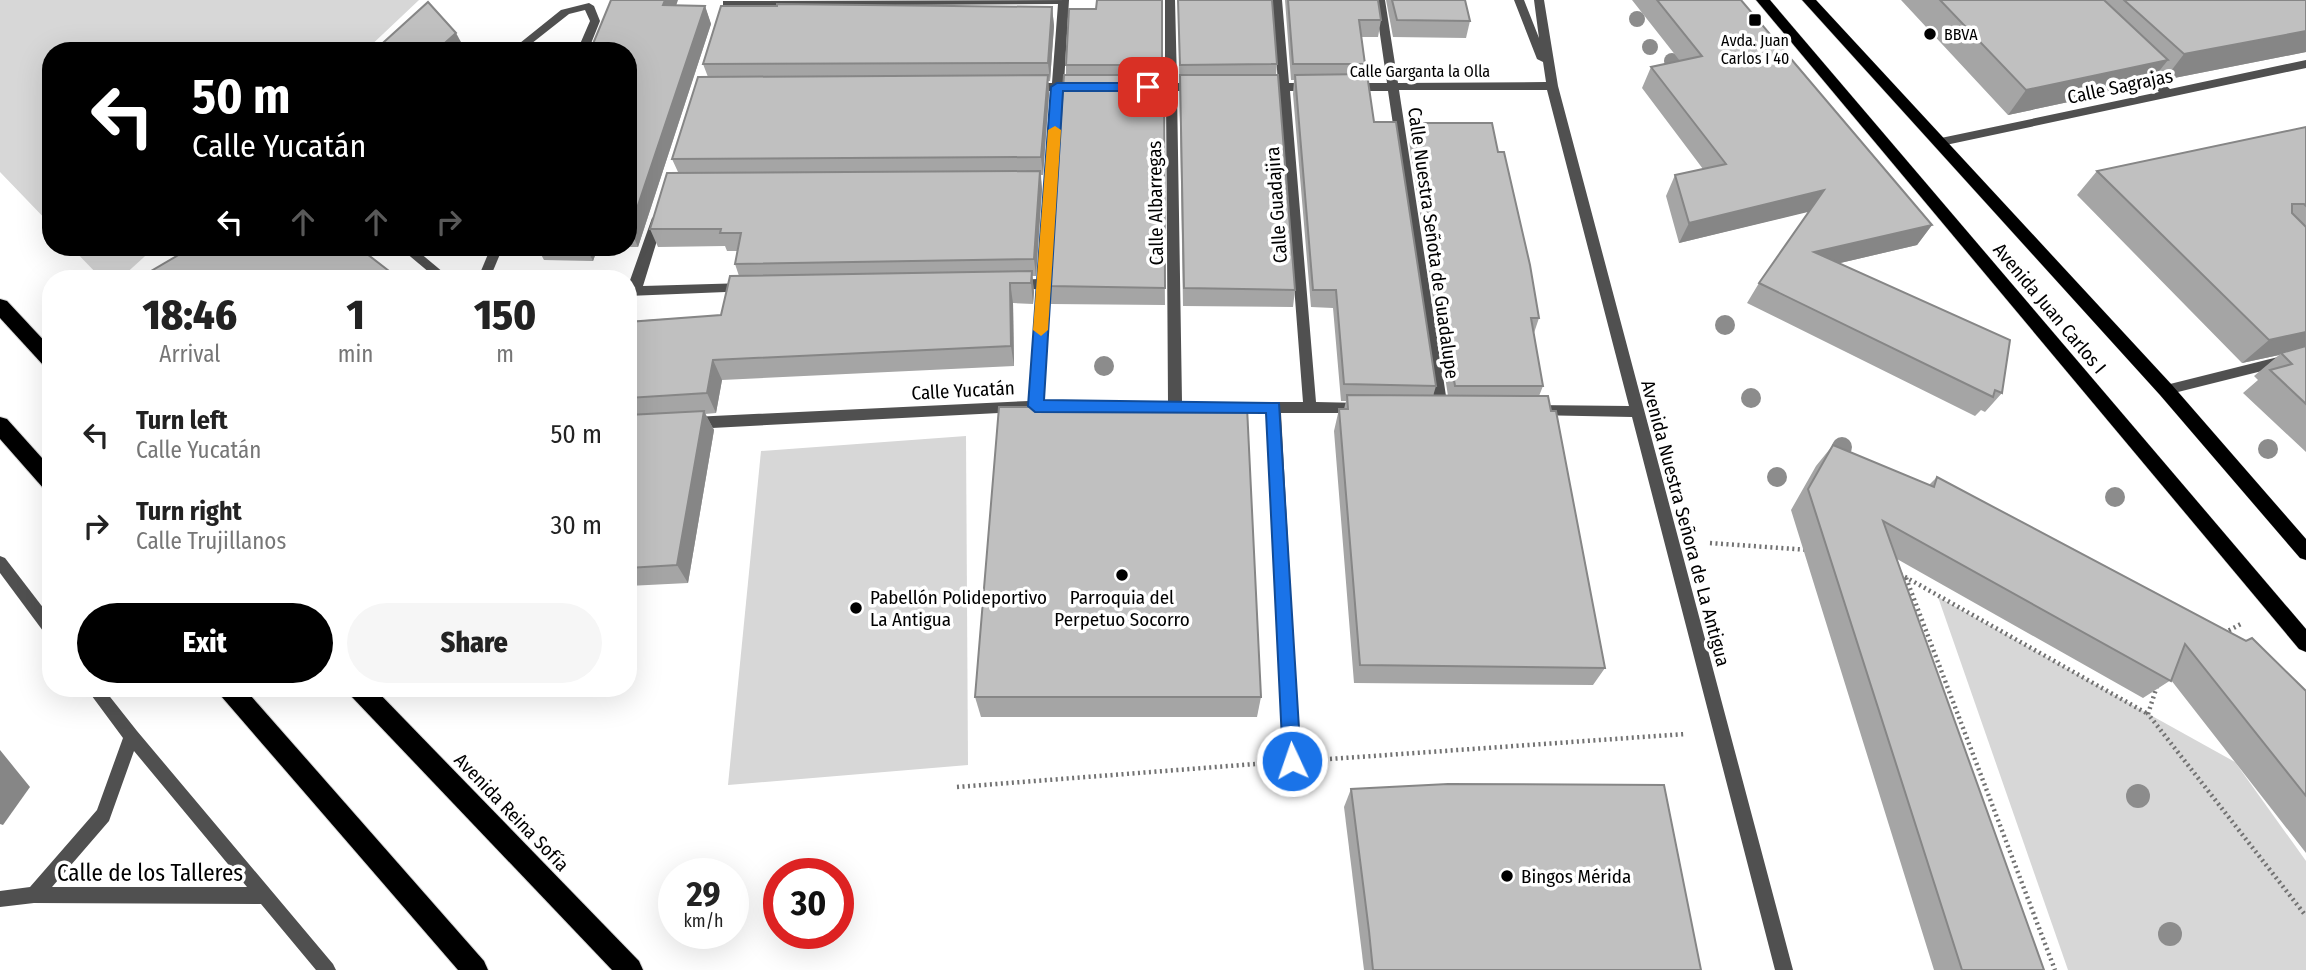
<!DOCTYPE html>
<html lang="en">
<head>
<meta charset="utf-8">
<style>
	body { margin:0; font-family:"Fira Sans Condensed",sans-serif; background:#f6f6f6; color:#222; height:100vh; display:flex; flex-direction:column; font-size:26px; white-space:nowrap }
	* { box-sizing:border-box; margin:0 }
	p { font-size:23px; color:#767676 }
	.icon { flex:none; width:38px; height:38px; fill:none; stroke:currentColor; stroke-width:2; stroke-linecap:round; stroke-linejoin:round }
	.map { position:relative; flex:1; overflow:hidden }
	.side { position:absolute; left:42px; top:270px; width:595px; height:427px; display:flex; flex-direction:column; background:#fff; border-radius:28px; box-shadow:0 7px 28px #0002 }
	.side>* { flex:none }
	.hud { position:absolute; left:42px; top:42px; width:595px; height:214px; border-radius:28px; box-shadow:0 7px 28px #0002; background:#000; color:#fff; overflow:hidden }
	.speed { position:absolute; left:658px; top:858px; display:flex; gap:14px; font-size:35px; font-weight:700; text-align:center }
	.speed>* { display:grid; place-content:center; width:91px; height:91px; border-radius:50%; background:#fff; box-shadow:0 7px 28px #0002; line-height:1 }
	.speed small { font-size:18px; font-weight:400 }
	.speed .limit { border:10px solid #d22; background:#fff; color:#111 }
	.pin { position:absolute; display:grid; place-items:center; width:60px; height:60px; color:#fff; margin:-30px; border-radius:14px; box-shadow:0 4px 10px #0006 }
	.me { position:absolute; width:77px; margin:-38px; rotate:357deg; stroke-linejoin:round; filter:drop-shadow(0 0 5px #0008) }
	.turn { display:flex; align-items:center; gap:24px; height:147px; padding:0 35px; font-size:32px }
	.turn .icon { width:91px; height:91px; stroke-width:2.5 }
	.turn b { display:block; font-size:49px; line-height:60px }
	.lanes { display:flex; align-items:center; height:66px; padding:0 35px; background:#0003; justify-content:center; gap:35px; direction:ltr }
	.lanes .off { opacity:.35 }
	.eta { display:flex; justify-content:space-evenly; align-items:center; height:119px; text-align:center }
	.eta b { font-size:42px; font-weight:800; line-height:49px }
	.button { display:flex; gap:14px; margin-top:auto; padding:14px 35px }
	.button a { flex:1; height:80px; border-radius:42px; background:#000; color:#fff; font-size:28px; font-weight:800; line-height:80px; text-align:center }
	.button a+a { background:#f6f6f6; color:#222 }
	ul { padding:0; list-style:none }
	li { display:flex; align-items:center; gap:21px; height:91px; padding:0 35px }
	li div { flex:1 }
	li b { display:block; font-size:26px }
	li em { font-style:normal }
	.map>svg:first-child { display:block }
</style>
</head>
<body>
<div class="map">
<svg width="2306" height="970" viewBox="0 0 2306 970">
	<rect width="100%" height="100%" fill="#fff"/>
	<g fill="#d7d7d7">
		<path d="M 0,0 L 419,0 L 365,51 L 51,51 L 51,225 L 0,172 Z"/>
		<path d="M 71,247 L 155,247 L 121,278 L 101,278 Z"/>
		<path d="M 966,436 L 968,765 L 728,785 L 761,451 Z"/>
		<path d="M 1938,597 L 2235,762 L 2306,861 L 2306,970 L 2068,970 Z"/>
	</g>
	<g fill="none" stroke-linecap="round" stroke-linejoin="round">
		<defs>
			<g id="primary">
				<path d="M 1756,0 L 1770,0 L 2306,629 L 2306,652 L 2299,649 Z"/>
				<path d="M 1802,0 L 1816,0 L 2172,385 L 2306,539 L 2306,560 L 2300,558 L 2160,395 Z"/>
			</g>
			<g id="highway">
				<path d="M 0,299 L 7,301 L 51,348 L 51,369 L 44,366 L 0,318 Z"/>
				<path d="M 0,417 L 7,419 L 51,468 L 51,492 L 44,489 L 0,439 Z"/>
				<path d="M 218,688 L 244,688 L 484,961 L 488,970 L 458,970 L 221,696 Z"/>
				<path d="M 348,688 L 374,688 L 639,961 L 643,970 L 612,970 L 351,696 Z"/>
			</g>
		</defs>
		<use href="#primary" stroke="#dbdbdb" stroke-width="1"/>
		<use href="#highway" stroke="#dbdbdb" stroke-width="2"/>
		<g stroke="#727272" stroke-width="4.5" stroke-dasharray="2 3.5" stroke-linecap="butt">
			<path d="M 1710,543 L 1809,550"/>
			<path d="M 1900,574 L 2148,714"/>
			<path d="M 1906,578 L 2055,970"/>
			<path d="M 2224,633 L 2241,624"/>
			<path d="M 2157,686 L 2148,714 L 2306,916"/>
			<path d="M 1330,759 L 1685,734"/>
			<path d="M 957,787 L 1255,764"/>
		</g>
		<g fill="#505050" fill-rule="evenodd">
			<path d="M 1069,0 L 1064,83 L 1079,83 L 1085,87 L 1079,91 L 1063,91 L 1042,401 L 1168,401 L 1166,91 L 1145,91 L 1139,87 L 1145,83 L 1165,83 L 1165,0 L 1175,0 L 1177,83 L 1198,83 L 1204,87 L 1198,91 L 1177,91 L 1182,401 L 1213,403 L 1215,407 L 1213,411 L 1035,411 L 693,429 L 688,427 L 686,423 L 688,419 L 693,417 L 1029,401 L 1037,289 L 1015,290 L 1009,285 L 1015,280 L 1038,279 L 1052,91 L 1030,91 L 1024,87 L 1030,83 L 1052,83 L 1058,4 L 727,6 L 723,5 L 723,1 Z"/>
			<path d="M 1272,0 L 1282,0 L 1289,83 L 1310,83 L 1316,87 L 1310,91 L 1290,91 L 1316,402 L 1362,403 L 1369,408 L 1362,413 L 1281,413 L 1300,761 L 1298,766 L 1292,769 L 1286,766 L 1284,761 L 1268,413 L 1228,412 L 1221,407 L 1228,402 L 1303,402 L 1279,91 L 1261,91 L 1255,87 L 1261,83 L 1278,83 Z"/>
			<path d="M 1375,0 L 1385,0 L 1398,83 L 1546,82 L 1543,62 L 1537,59 L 1514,0 L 1524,0 L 1539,38 L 1534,0 L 1544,0 L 1558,86 L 1793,970 L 1775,970 L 1632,417 L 1533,415 L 1528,414 L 1526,410 L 1528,406 L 1533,405 L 1629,406 L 1547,90 L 1399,90 L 1448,409 L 1441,414 L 1436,413 L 1388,91 L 1352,91 L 1346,87 L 1352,83 L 1387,83 Z"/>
			<path d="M 589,3 L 594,6 L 600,21 L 588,51 L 577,51 L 590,21 L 585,10 L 569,14 L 522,51 L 510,51 L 561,10 Z"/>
			<path d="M 2306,60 L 2306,68 L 1941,146 L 1935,142 L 1941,138 L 2159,92 L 2134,69 L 2134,63 L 2138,62 L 2170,89 Z"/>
			<path d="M 658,214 L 664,218 L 643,286 L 746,283 L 750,285 L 752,288 L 750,291 L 628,296 L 628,286 L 652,218 Z"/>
			<path d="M 399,247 L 413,247 L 450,278 L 436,278 Z"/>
			<path d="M 491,247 L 503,247 L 490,278 L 478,278 Z"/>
			<path d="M 2306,350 L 2306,360 L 2166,395 L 2159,390 L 2166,385 Z"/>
			<path d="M 0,556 L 5,558 L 51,618 L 51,637 L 46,635 L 0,573 Z"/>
			<path d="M 86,688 L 103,688 L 137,731 L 333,964 L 336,970 L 316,970 L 261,904 L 34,903 L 0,907 L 0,891 L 30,887 L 97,810 L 123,738 ZM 134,751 L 247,887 L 52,887 L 109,821 Z"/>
		</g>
		<use href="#primary" fill="#000" fill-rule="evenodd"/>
		<use href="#highway" fill="#000" fill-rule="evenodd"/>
	</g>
	<g fill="#8c8c8c">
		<circle cx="1637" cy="19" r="8"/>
		<circle cx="1650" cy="47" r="8"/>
		<circle cx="1672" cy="61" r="8"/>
		<circle cx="1725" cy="325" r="10"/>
		<circle cx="1104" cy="366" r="10"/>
		<circle cx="1751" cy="398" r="10"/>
		<circle cx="1842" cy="447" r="10"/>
		<circle cx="2268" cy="449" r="10"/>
		<circle cx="1777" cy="477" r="10"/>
		<circle cx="2115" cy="497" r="10"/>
		<circle cx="2138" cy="796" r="12"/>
		<circle cx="2170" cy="934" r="12"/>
	</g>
	<g fill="#a5a5a5">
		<path d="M 1162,0 L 1165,305 L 1051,304 L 1049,286 L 1066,75 L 1066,65 L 1096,9 Z"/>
		<path d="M 1178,0 L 1272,0 L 1277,64 L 1276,75 L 1295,290 L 1293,307 L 1183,306 Z"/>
		<path d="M 1285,0 L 1378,0 L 1381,20 L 1378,37 L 1361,37 L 1365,64 L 1363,74 L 1436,386 L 1433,396 L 1448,396 L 1409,141 L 1413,123 L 1498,152 L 1539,318 L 1534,333 L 1543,386 L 1539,396 L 1605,668 L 1593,685 L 1354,683 L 1334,431 L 1339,409 L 1344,409 L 1346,401 L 1341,401 L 1333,308 L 1311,307 L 1293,94 L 1294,80 L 1291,80 Z"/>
		<path d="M 1386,0 L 1465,0 L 1470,21 L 1466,38 L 1393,37 Z"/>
		<path d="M 1632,0 L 1741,0 L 1932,225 L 1917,245 L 1840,263 L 2002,393 L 1985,412 L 1981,410 L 1975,416 L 1747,303 L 1759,283 L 1809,211 L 1679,243 L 1666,196 L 1675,175 L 1703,169 L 1642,88 L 1651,67 L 1680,61 Z"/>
		<path d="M 1901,0 L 2306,0 L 2306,52 L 2164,80 L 2157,73 L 2148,85 L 2008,115 Z"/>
		<path d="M 677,5 L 705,6 L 711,24 L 638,247 L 598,247 L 593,261 L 544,260 L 537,247 L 628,247 L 628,51 Z"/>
		<path d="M 1052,7 L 1054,26 L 1050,81 L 1048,81 L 1049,94 L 1043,175 L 1041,175 L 1042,189 L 1036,276 L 1032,276 L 1034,292 L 1033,304 L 1013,303 L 1014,366 L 722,380 L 716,413 L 705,414 L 714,430 L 688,583 L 628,586 L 628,316 L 631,321 L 721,315 L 739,276 L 735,264 L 737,251 L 727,251 L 725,246 L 658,247 L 650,229 L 678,172 L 672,159 L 708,77 L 703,64 Z"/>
		<path d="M 2306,127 L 2306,452 L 2243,393 L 2258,380 L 2254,376 L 2279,355 L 2242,363 L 2077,195 L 2097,171 Z"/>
		<path d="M 1833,445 L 1929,485 L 1937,477 L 2306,691 L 2306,853 L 2171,680 L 2143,698 L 1897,559 L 2044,970 L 1934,970 L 1791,510 L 1816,466 Z"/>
		<path d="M 975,697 L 1261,697 L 1257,717 L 981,717 Z"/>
		<path d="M 1351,789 L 1701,970 L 1364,970 L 1344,807 Z"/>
	</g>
	<g fill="#868686">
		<path d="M 665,0 L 678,0 L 670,24 L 663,5 Z"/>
		<path d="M 705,6 L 711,24 L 638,247 L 630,229 Z"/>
		<path d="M 1052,7 L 1054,26 L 1050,81 L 1048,63 Z"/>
		<path d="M 2306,31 L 2306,52 L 2164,80 L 2184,54 Z"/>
		<path d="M 456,33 L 466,51 L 436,51 Z"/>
		<path d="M 2168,60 L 2148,85 L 2008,115 L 2026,90 Z"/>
		<path d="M 1048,75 L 1049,94 L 1043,175 L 1041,157 Z"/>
		<path d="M 1040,171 L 1042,189 L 1036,276 L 1034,259 Z"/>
		<path d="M 1824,190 L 1812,211 L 1679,243 L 1689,223 Z"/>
		<path d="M 1932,225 L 1917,245 L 1802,272 L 1814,252 Z"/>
		<path d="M 586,247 L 598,247 L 593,261 Z"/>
		<path d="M 1032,271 L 1034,292 L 1033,304 L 1031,283 Z"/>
		<path d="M 1010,283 L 1013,303 L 1014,366 L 1011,346 Z"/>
		<path d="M 2306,332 L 2306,348 L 2281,353 L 2279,355 L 2242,363 L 2269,340 Z"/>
		<path d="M 713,360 L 722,380 L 716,413 L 707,393 Z"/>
		<path d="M 704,411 L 714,430 L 688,583 L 677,565 Z"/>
		<path d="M 0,750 L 30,787 L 3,825 L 0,824 Z"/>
	</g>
	<g fill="#c0c0c0" stroke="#868686" stroke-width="2">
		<path d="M 611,0 L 665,0 L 663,5 L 705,6 L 630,229 L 628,229 L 628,51 L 590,51 Z"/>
		<path d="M 1097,0 L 1162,0 L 1162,65 L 1066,65 L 1069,9 L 1096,9 Z"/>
		<path d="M 1178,0 L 1272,0 L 1277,64 L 1180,65 Z"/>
		<path d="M 1288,0 L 1378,0 L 1381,20 L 1359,20 L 1365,64 L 1293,64 Z"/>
		<path d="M 1392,0 L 1465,0 L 1470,21 L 1397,20 Z"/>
		<path d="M 1657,0 L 1741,0 L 1932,225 L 1814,252 L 2010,340 L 2002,393 L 1995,390 L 1993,397 L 1759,283 L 1824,190 L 1689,223 L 1675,175 L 1726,164 L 1651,67 L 1702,56 Z"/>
		<path d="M 1940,0 L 2104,0 L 2168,60 L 2026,90 Z"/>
		<path d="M 2124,0 L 2306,0 L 2306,31 L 2184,54 Z"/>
		<path d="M 428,2 L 456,33 L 436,51 L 374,51 Z"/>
		<path d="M 777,4 L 1052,7 L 1048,63 L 703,64 L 721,6 L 777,6 Z"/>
		<path d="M 1367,74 L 1374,122 L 1396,122 L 1436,386 L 1344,384 L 1336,290 L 1313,290 L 1295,75 Z"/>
		<path d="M 1048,75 L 1041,157 L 672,159 L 698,77 Z"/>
		<path d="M 1064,75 L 1164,75 L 1165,288 L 1049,286 Z"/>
		<path d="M 1180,75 L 1278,75 L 1295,290 L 1184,288 Z"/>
		<path d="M 1413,123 L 1492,123 L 1498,152 L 1504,152 L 1530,265 L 1539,318 L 1531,318 L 1543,386 L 1455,386 Z"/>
		<path d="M 2306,127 L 2306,206 L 2304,204 L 2292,204 L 2292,213 L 2306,227 L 2306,332 L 2269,340 L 2097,171 Z"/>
		<path d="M 1040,171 L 1034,259 L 735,264 L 741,233 L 720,233 L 721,229 L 650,229 L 667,173 Z"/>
		<path d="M 192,247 L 358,247 L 398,278 L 142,278 L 141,277 Z"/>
		<path d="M 1032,271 L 1031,283 L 1010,283 L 1011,346 L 713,360 L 707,393 L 628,398 L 628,322 L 721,315 L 730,276 Z"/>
		<path d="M 2306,346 L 2306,404 L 2270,370 L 2292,364 L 2281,353 Z"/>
		<path d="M 1347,395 L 1548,396 L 1551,411 L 1556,411 L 1605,668 L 1360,665 L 1339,409 L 1348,409 Z"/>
		<path d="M 999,407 L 1247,407 L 1261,697 L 975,697 Z"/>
		<path d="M 704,411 L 677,565 L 628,568 L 628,415 Z"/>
		<path d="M 1833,445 L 1934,487 L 1937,477 L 2246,641 L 2252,638 L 2306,691 L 2306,796 L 2185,644 L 2171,681 L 1883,521 L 2044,970 L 1962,970 L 1808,489 Z"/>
		<path d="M 1448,784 L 1664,785 L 1701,970 L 1373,970 L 1369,931 L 1351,789 Z"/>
	</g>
	<path fill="#1a73e8" stroke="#114b97" stroke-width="2" d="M 1057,83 L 1148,83 L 1154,87 L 1148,91 L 1063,91 L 1044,400 L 1279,403 L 1301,761 L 1299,767 L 1292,770 L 1286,767 L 1283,761 L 1266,413 L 1035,412 L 1028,406 L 1051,87 Z"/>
	<path fill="#f59e0b" d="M 1055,126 L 1061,130 L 1048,330 L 1041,336 L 1033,330 L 1048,130 Z"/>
	<g fill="#000" stroke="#fff" stroke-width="2.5">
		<rect x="1748" y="13" width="14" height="14" rx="3.5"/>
		<circle cx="1930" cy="34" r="7"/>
		<circle cx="1122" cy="575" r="7"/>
		<circle cx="856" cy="608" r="7"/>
		<circle cx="1507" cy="876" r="7"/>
	</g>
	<g text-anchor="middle" stroke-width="7" stroke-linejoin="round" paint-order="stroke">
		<g font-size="16" fill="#000" stroke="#fff" text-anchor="start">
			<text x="1944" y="40">BBVA</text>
			<text x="1755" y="46" text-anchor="middle">Avda. Juan<tspan x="1755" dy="18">Carlos I 40</tspan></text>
		</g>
		<g font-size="16" fill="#000" stroke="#fff">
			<text x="1420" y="77">Calle Garganta la Olla</text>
		</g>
		<g font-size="19" fill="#000" stroke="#fff">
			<text transform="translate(2120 86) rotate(-12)" y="7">Calle Sagrajas</text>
			<text transform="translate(1155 203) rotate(-91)" y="7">Calle Albarregas</text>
			<text transform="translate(1276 205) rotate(-94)" y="7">Calle Guadajira</text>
			<text transform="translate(1434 243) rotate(82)" y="7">Calle Nuestra Señota de Guadalupe</text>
			<text transform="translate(2050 308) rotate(50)" y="7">Avenida Juan Carlos I</text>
			<text transform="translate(963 390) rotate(-3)" y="7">Calle Yucatán</text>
			<text transform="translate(1686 523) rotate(75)" y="7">Avenida Nuestra Señora de La Antigua</text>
			<text transform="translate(512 812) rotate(46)" y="7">Avenida Reina Sofía</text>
		</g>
		<g font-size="19" fill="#000" stroke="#fff" text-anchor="start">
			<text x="870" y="604">Pabellón Polideportivo<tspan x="870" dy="22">La Antigua</tspan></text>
			<text x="1122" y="604" text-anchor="middle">Parroquia del<tspan x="1122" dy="22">Perpetuo Socorro</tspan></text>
			<text x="1521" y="883">Bingos Mérida</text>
		</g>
		<g font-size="23" fill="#000" stroke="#fff">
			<text x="150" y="881">Calle de los Talleres</text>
		</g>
	</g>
</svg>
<div class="speed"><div>29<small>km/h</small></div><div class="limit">30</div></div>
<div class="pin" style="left:1148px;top:87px;background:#d93025"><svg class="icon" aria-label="arrive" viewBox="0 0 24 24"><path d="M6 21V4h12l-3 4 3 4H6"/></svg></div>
<svg class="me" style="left:1292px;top:761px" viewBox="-20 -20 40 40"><circle r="17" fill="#1a73e8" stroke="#fff" stroke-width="3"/><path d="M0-11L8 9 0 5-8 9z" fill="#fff"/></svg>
<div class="hud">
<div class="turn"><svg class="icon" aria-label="left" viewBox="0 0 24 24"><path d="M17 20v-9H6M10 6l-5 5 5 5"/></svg><div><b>50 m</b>Calle Yucatán</div></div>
<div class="lanes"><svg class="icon" aria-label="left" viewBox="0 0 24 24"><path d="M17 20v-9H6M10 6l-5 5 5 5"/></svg><svg class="icon off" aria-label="ahead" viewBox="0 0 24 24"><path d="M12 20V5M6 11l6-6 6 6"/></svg><svg class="icon off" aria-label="ahead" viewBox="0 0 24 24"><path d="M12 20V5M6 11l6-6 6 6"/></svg><svg class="icon off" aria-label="right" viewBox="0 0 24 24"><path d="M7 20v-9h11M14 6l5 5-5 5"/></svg></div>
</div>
<section class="side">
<div class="eta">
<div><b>18:46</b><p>Arrival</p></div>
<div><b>1</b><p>min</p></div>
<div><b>150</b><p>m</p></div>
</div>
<ul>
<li><svg class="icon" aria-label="left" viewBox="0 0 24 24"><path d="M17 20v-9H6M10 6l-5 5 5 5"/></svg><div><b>Turn left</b><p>Calle Yucatán</p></div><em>50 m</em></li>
<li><svg class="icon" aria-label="right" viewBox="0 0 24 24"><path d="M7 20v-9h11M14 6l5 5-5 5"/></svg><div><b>Turn right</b><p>Calle Trujillanos</p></div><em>30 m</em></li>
</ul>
<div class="button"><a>Exit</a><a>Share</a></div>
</section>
</div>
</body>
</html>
